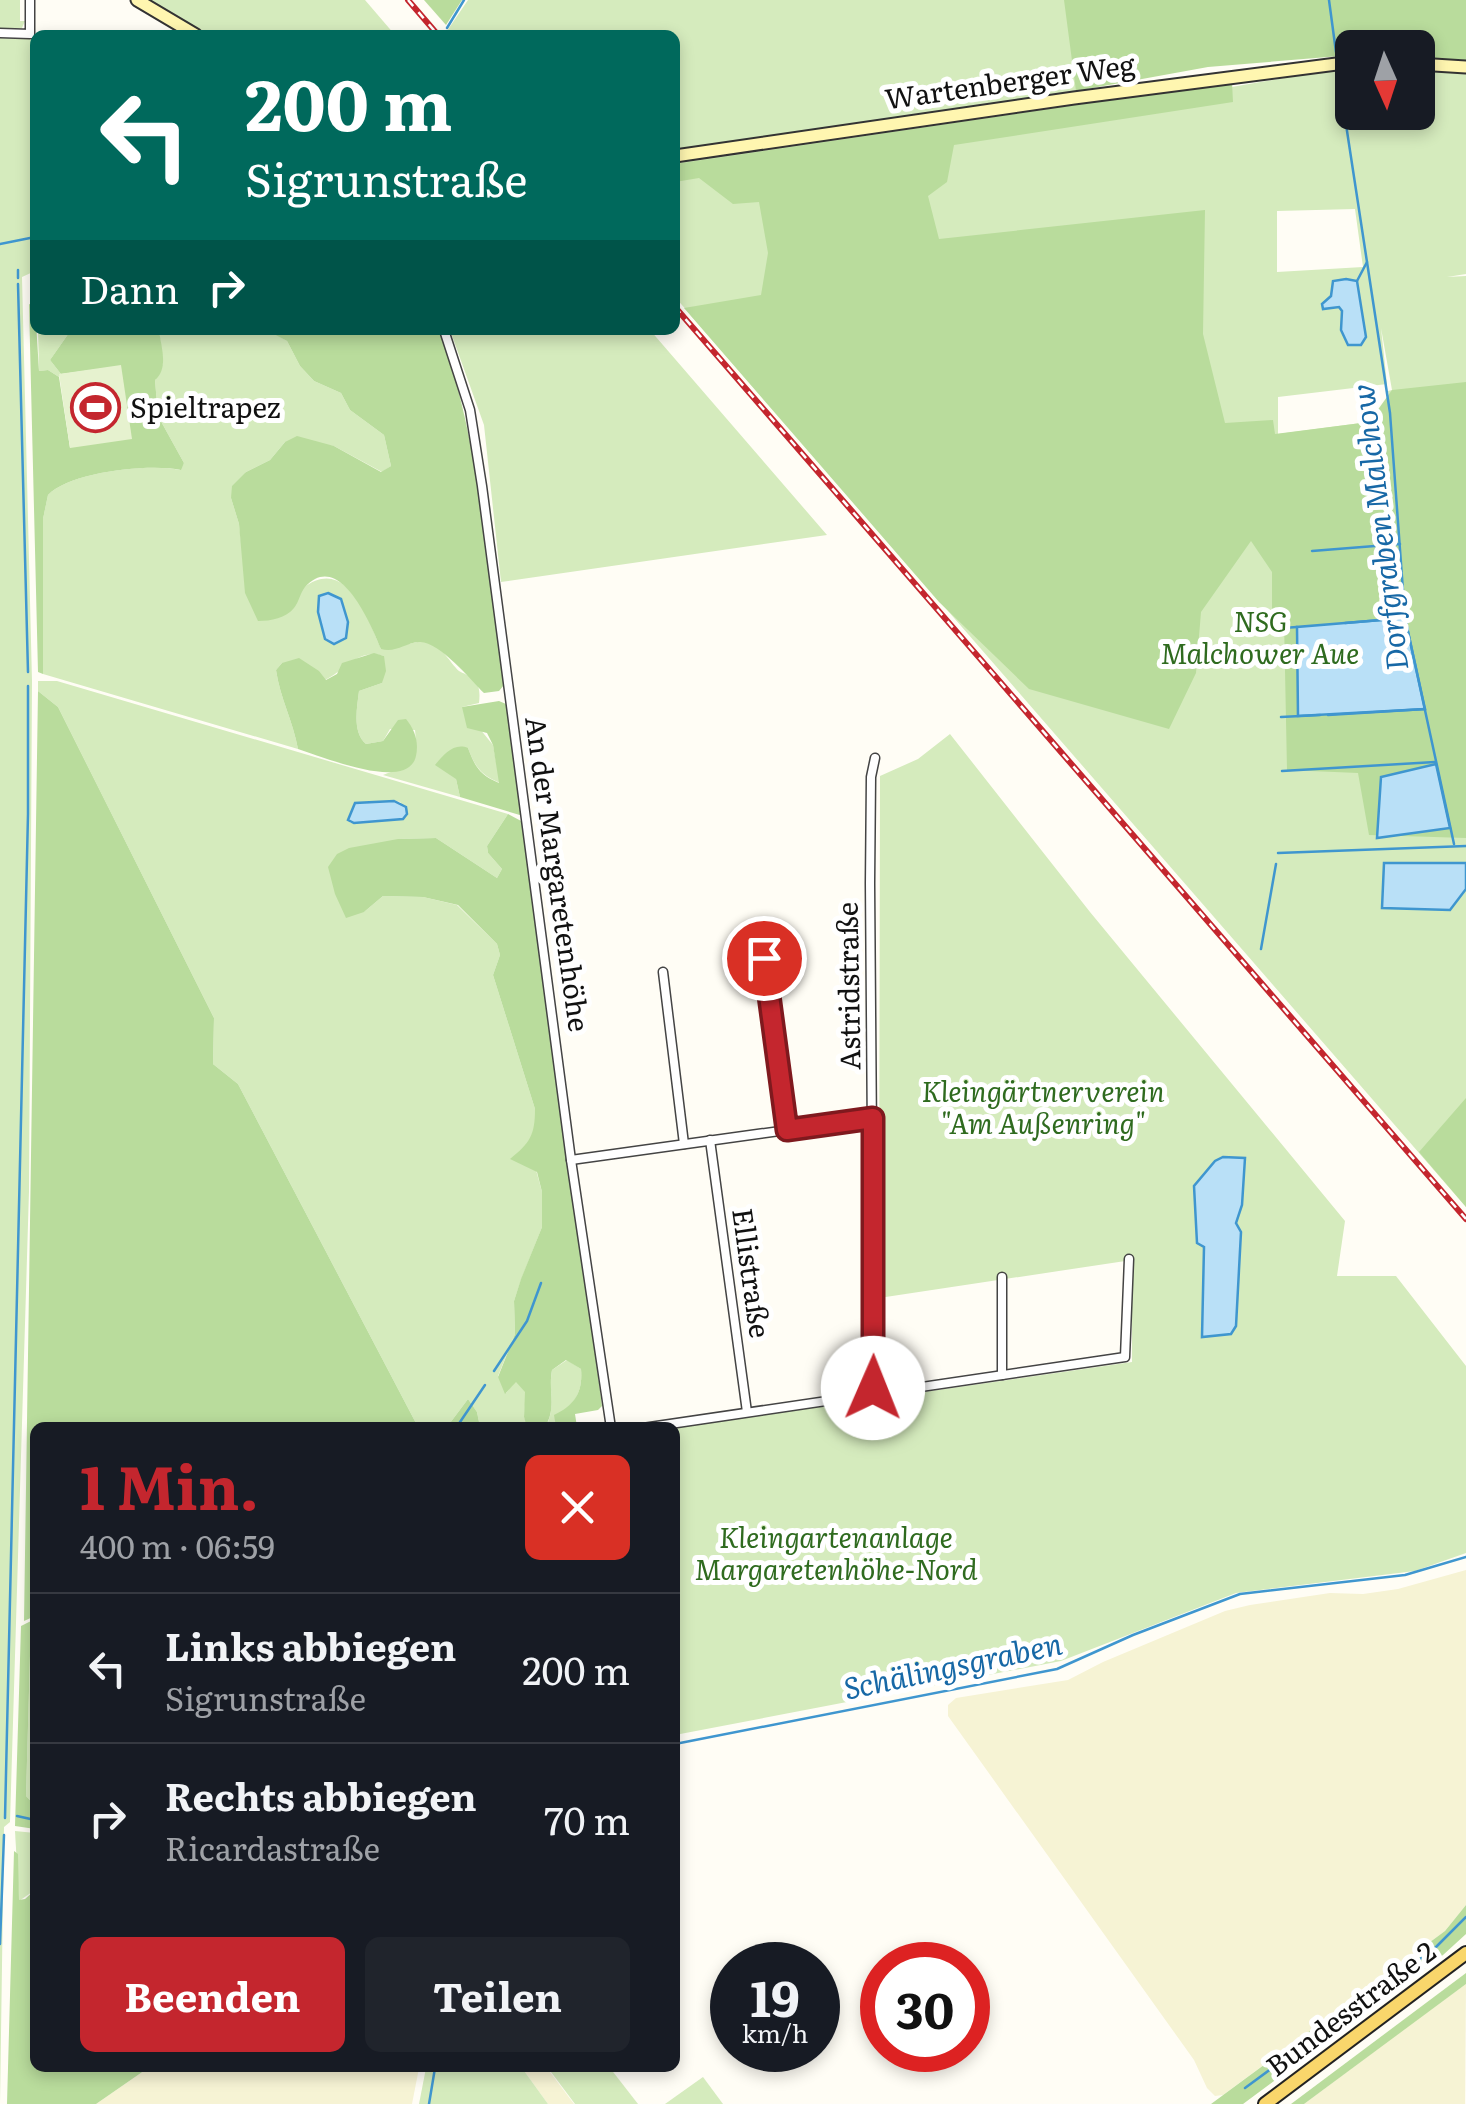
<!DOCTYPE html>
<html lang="de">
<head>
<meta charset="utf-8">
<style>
	body { margin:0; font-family:Literata,serif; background:#20242c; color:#f1f3f6; height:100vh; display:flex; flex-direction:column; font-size:38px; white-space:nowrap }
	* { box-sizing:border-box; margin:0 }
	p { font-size:32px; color:#9ea1a6 }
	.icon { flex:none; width:55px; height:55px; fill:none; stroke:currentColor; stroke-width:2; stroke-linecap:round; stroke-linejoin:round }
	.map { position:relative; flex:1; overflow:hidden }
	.sheet { position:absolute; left:30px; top:1422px; width:650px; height:650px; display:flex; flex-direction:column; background:#171b24; border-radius:15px; box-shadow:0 5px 15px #0003 }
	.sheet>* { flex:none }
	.banner { position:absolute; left:30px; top:30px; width:650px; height:305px; border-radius:15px; box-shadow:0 5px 15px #0003; background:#00695c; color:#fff; overflow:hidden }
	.needle { width:65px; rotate:177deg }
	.tools { position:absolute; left:1335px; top:30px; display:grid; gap:20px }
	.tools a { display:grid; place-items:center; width:100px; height:100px; border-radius:15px; background:#171b24; box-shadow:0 5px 15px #0003; font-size:50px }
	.speed { position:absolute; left:710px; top:1942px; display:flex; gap:20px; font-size:50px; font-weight:700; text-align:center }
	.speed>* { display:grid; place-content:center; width:130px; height:130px; border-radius:50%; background:#171b24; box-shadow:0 5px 15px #0003; line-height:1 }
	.speed small { font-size:25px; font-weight:400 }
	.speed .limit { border:15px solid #d22; background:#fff; color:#111 }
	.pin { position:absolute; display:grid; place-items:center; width:85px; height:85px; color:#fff; margin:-42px; border:5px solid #fff; border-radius:50%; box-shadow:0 2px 10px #0007 }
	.me { position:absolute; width:110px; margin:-55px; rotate:1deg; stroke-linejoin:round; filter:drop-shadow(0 0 8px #0008) }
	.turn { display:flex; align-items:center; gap:35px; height:210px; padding:0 50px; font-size:45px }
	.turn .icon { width:130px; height:130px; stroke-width:2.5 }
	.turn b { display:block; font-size:70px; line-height:85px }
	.then { display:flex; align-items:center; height:95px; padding:0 50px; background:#0003; gap:20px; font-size:38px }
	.round { display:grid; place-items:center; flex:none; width:105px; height:105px; border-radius:15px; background:#20242c }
	.summary { display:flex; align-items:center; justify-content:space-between; height:170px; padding:0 50px }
	h1 { font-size:60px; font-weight:700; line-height:75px; color:#c4262e }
	.action { display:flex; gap:20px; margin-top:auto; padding:20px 50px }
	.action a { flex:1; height:115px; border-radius:15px; background:#c4262e; color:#fff; font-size:40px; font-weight:700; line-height:115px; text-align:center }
	.action a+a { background:#20242c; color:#f1f3f6 }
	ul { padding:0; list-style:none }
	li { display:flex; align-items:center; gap:30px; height:150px; padding:0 50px; border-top:2px solid #363941 }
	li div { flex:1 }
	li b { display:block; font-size:38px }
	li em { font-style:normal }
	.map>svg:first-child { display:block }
</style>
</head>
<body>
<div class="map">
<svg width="1466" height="2104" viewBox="0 0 1466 2104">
	<rect width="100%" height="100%" fill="#fffdf5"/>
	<g fill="#f6f3d4">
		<path d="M 1466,1570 L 1466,1905 L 1445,1931 L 1223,2095 L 1215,2096 L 1207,2088 L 1194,2060 L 948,1716 L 948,1705 L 956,1698 L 1068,1680 L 1103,1662 L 1225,1611 L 1250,1605 L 1330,1593 L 1363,1594 L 1398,1589 Z"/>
		<path d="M 1466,1984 L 1465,2104 L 1304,2104 L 1419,2018 Z"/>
		<path d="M 148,2068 L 419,2068 L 412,2104 L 96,2104 Z"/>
		<path d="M 522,2068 L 547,2068 L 574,2104 L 548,2104 Z"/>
	</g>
	<g fill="#d5ebbd" fill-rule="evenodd">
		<path d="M 0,0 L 20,0 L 20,21 L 25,21 L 22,28 L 0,29 Z"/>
		<path d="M 145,0 L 365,0 L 395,35 L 206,35 Z"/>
		<path d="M 468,0 L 1466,0 L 1466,60 L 1418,58 L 1418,48 L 1352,48 L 1352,55 L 1069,21 L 1082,113 L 1342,68 L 1352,68 L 1352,112 L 1418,112 L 1418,71 L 1466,73 L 1466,274 L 1447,277 L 1466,276 L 1466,1207 L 675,297 L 675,35 L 450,35 L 447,31 ZM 1355,209 L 1363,267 L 1277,272 L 1277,211 ZM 1381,328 L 1392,390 L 1388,391 L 1391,419 L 1278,434 L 1278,397 L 1387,384 Z"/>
		<path d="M 0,38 L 35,39 L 35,271 L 22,277 L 32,681 L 29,1191 L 10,1822 L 4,1827 L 0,2104 Z"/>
		<path d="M 38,330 L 71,330 L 50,360 L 61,374 L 59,377 L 48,370 L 39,371 Z"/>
		<path d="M 159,330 L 254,330 L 274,333 L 287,341 L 300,366 L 314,381 L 341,393 L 350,410 L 384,435 L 391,466 L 382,472 L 334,446 L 285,442 L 270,460 L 246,472 L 231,498 L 239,524 L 242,549 L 303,588 C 346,555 367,616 381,649 C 396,649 417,639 429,642 C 442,646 450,663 459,671 C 462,673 471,676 474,679 C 480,686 480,694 479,703 L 462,707 L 493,745 L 500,783 C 481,775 475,767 468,748 L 456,779 L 460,797 L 383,775 C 414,763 419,769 415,730 L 390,729 L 383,741 L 366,744 C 352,732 357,708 359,691 L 382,683 L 384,656 C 358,648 347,669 325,680 L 282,663 L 276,670 C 280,698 293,721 298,749 L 43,674 L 43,519 L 48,495 C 69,472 150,463 180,470 L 184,463 L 158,416 L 155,380 L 163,363 ZM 328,593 L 341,599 L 348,630 L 325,639 Z"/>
		<path d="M 450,330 L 650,330 L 827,535 L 501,582 L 484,425 Z"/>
		<path d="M 38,681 L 57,681 L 508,814 L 487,846 L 488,853 L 502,869 L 497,878 L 436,838 L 398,839 L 364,912 L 383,896 L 423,897 L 457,905 L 497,944 L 500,955 L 493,975 L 535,1109 L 535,1129 L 529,1144 L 542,1192 L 542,1227 L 521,1280 L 514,1301 L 515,1334 L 498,1376 L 506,1393 L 516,1381 L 526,1392 L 524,1417 L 529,1427 L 480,1427 L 477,1412 L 468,1399 L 447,1427 L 418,1427 L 238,1084 L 213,1064 L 214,1018 L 58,707 L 38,691 ZM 394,801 L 401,802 L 380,821 L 350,823 L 355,803 Z"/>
		<path d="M 950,734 L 1090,912 L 1345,1221 L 1337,1276 L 1396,1276 L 1466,1366 L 1466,1553 L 1415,1571 L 1236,1593 L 1061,1661 L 675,1735 L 673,1428 L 1132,1362 L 1132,1260 L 879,1298 L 880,776 L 918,759 Z"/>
		<path d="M 567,1360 L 581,1369 C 583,1392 575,1405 555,1416 L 556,1427 L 545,1428 C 557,1408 548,1391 552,1370 Z"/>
		<path d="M 35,1619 L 35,1805 L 26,1796 L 31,1621 Z"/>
		<path d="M 15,1831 L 35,1833 L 35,1890 L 19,1901 Z"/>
		<path d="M 426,2068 L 522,2068 L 548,2104 L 419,2104 Z"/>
		<path d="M 548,2068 L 610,2068 L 638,2104 L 575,2104 Z"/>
		<path d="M 703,2077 L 723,2104 L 665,2104 Z"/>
	</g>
	<g fill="#b9dc9c">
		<path d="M 424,0 L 462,0 L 446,25 Z"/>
		<path d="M 1064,0 L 1466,0 L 1466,60 L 1418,58 L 1418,48 L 1352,48 L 1352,55 L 1208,67 L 1076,91 Z"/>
		<path d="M 1232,82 L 1233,102 L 954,145 L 947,182 L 928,196 L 939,239 L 1205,210 L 1203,334 L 1225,423 L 1273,420 L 1275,434 L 1369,422 L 1392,390 L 1466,382 L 1466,838 L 1369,835 L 1358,773 L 1287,770 L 1284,620 L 1272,620 L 1272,572 L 1251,541 L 1201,612 L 1196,673 L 1169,729 L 1029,689 L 939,602 L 684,308 L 761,295 L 768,253 L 759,202 L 733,204 L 699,178 L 675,182 L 675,164 Z"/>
		<path d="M 29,304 L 35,306 L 39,371 L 48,370 L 59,377 L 70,448 L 121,366 L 61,374 L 50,360 L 71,330 L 159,330 C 161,347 169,368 155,380 L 158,416 L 184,463 L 181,470 C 150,463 69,472 48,495 L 43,519 L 43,674 L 38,672 Z"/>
		<path d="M 254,330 L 440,330 C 480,444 488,565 504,685 L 499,691 L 484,693 C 471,680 438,640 419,642 C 405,643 396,653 381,649 C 371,625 340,549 305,587 C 300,593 299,602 294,608 C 286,618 271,621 258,621 L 245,593 L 239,524 L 231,498 L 232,486 L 246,472 L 270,460 L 285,442 L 297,436 L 334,446 L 381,472 L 391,466 L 384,435 L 350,410 L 341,393 L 314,381 L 300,366 L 287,341 L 274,334 Z"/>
		<path d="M 374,653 L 384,656 L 386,671 L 382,683 L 359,691 C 357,708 352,732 366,744 L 383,741 L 398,720 L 406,719 C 415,730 419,742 416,756 C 408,793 321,756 298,749 C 293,721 280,698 276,670 L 282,663 L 299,658 L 319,671 L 326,680 L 337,674 L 342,663 Z"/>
		<path d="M 38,691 L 58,707 L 214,1018 L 213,1064 L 238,1084 L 418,1427 L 35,1428 L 35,1616 L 24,1621 Z"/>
		<path d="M 499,701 L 506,704 L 510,719 L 523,816 L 460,797 L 456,779 L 435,765 C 443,755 454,742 468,748 C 475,767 480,775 499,783 L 493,745 L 487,733 L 467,728 L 462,707 Z"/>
		<path d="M 508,814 L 523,822 L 596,1340 L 595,1352 L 602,1406 L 598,1410 L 575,1414 L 577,1427 L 556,1427 L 554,1415 C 575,1405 583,1392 581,1369 L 566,1360 L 552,1370 C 548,1391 557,1408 545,1427 L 527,1427 L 524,1417 L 525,1392 L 516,1382 L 505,1394 L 498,1377 L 515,1334 L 514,1301 L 521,1279 L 542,1227 L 542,1192 L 537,1172 L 510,1159 C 530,1143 535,1135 535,1109 L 493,975 L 500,955 L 497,944 L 458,905 L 423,897 L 383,896 L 364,912 L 346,918 L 335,894 L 328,867 L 337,854 L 349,848 L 398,839 L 436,838 L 497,878 L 502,869 L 488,853 L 487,846 Z"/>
		<path d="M 1466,1098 L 1466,1207 L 1419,1152 Z"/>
		<path d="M 468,1399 L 477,1412 L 480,1427 L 447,1427 Z"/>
		<path d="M 31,1621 L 26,1796 L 35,1805 L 35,1829 L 15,1826 L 21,1626 Z"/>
		<path d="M 14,1851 L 18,1854 L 19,1900 L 25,1899 L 35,1890 L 35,2068 L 148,2068 L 96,2104 L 7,2104 Z"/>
		<path d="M 1466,1905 L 1466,1934 L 1443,1955 L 1243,2104 L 1211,2104 L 1445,1931 Z"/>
		<path d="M 1466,1973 L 1466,1984 L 1304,2104 L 1291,2104 Z"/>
	</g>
	<path fill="#e6f2cf" d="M 121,365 L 132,439 L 70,448 L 59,374 Z"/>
	<g fill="#b9e0f7" stroke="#3f96cf" stroke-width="2.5">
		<path d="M 1346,279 L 1357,281 L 1366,337 L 1361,345 L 1348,345 L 1341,330 L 1342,311 L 1339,307 L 1323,309 L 1322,304 L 1331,296 L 1333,281 Z"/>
		<path d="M 328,593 L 341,599 L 348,622 L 346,638 L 334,644 L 325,639 L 318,612 L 319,596 Z"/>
		<path d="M 1405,618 L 1425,709 L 1298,716 L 1297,627 Z"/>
		<path d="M 1436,764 L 1450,828 L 1377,838 L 1381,777 Z"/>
		<path d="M 394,801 L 406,807 L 407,814 L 403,819 L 354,823 L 348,820 L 355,803 Z"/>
		<path d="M 1384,863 L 1466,863 L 1466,889 L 1450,910 L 1382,908 Z"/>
		<path d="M 1223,1157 L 1245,1158 L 1242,1205 L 1236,1223 L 1241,1232 L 1236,1326 L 1231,1334 L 1202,1337 L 1204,1247 L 1197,1243 L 1194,1186 L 1215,1161 Z"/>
	</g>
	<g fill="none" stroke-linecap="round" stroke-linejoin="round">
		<g stroke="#3f96cf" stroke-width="2.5">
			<path d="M 1329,0 L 1336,52"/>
			<path d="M 447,28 L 464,0"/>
			<path d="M 1338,72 L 1367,262 L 1357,281"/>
			<path d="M 0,244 L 35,237"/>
			<path d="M 1367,262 L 1390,413 L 1405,618 L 1454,844"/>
			<path d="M 18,270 L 18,278"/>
			<path d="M 18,284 L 28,672"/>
			<path d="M 1312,551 L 1400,544"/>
			<path d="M 1345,623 L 1405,618"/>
			<path d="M 1283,628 L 1297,627"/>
			<path d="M 1282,661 L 1300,659"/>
			<path d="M 1328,715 L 1425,709"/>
			<path d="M 1281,717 L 1320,715"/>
			<path d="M 1282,771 L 1435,762"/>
			<path d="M 1278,853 L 1466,846"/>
			<path d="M 1261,949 L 1276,864"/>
			<path d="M 494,1371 L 527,1321 L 541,1283"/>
			<path d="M 456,1428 L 485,1385"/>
			<path d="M 675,1744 L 1057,1669 L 1133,1635 L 1240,1594 L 1405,1575 L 1466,1557"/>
			<path d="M 17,1816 L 35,1820"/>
			<path d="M 5,1818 L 28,814 L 28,686"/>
			<path d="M 0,1944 L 4,1835"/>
			<path d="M 1245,2088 L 1435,1948 L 1466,1917"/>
			<path d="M 429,2104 L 435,2068"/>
		</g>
		<defs>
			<g id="minor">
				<path d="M 0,33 L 30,34 L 30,0"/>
				<path d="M 444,330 L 470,410 L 482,486 L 571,1160 L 611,1428"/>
				<path d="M 764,957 L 787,1129"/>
				<path d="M 663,972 L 684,1144"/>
				<path d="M 710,1140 L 747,1412"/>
				<path d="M 571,1160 L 873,1118"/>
				<path d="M 1002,1375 L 1002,1277"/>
				<path d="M 874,1394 L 870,883 L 871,777 L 875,758"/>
				<path d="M 643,1428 L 1125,1357 L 1129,1259"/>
			</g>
			<g id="secondary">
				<path d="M 137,0 L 196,35"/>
				<path d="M 1418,64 L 1466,67"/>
				<path d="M 675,156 L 1074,98 L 1352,62"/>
			</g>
			<path id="primary" d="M 1265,2104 L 1466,1953"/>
		</defs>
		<use href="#minor" stroke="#444" stroke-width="11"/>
		<use href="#secondary" stroke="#333" stroke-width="15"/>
		<use href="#primary" stroke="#222" stroke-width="16"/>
		<use href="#minor" stroke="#fff" stroke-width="8"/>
		<use href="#secondary" stroke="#fff6b0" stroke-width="11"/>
		<use href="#primary" stroke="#f9d66b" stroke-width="12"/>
		<defs>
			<g id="rail">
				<path d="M 408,0 L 438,35"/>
				<path d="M 675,307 L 1466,1219"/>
			</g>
		</defs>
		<use href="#rail" stroke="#c4262e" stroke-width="6"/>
		<use href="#rail" stroke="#fff" stroke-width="2.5" stroke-dasharray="8" stroke-linecap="butt"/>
	</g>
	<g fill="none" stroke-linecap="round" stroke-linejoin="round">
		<defs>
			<path id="route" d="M 764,958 L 787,1130 L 873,1118 L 873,1388"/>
		</defs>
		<use href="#route" stroke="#7f191e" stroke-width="25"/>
		<use href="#route" stroke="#c4262e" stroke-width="18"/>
	</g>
	<defs>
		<symbol id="stadium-ring" viewBox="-11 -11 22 22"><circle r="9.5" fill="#fff" stroke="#c4262e" stroke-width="1.5"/><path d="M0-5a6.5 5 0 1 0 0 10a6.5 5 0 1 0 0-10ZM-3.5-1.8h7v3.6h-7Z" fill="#c4262e"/></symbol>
	</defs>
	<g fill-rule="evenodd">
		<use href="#stadium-ring" x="68" y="380" width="55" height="55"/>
	</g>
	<g text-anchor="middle" stroke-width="10" stroke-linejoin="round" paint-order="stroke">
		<g font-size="28" fill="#111" stroke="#fff">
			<text transform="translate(1010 82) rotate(-8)" y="10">Wartenberger Weg</text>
			<text transform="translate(557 874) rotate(82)" y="10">An der Margaretenhöhe</text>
			<text transform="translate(849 986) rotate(-91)" y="10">Astridstraße</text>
			<text transform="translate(751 1273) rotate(82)" y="10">Ellistraße</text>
			<text transform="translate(1351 2009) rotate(-37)" y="10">Bundesstraße 2</text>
		</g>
		<g font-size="28" fill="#111" stroke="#fff" text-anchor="start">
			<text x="130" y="418">Spieltrapez</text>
		</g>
		<g font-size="28" font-style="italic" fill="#2f6b1f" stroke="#fff">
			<text x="1260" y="632">NSG<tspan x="1260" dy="32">Malchower Aue</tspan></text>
			<text x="1043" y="1102">Kleingärtnerverein<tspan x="1043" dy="32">"Am Außenring"</tspan></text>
			<text x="836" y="1548">Kleingartenanlage<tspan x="836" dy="32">Margaretenhöhe-Nord</tspan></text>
		</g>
		<g font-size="30" font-style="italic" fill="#1768a6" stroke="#fff">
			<text transform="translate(1381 527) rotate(-97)" y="10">Dorfgraben Malchow</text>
			<text transform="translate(953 1667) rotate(-12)" y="10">Schälingsgraben</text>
		</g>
	</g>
</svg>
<div class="tools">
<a><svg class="needle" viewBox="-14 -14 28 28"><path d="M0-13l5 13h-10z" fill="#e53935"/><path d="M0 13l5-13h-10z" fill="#9ea1a6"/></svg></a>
</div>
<div class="speed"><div>19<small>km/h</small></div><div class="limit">30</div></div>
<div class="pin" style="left:764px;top:958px;background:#d93025"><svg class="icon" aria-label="arrive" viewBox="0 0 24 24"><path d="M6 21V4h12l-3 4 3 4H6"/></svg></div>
<svg class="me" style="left:873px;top:1388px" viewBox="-20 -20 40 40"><circle r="19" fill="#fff"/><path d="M0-13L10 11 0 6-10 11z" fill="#c4262e"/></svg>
<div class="banner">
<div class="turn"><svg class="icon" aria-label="left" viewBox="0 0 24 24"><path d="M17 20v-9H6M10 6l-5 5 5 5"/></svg><div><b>200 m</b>Sigrunstraße</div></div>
<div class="then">Dann<svg class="icon" aria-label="right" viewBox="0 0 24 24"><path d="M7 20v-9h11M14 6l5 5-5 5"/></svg></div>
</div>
<section class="sheet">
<div class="summary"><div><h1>1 Min.</h1><p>400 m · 06:59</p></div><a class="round" style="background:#d93025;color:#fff"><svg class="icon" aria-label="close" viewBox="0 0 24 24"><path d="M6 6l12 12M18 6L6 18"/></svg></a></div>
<ul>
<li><svg class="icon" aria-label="left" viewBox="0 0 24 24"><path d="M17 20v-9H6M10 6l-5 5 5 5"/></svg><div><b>Links abbiegen</b><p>Sigrunstraße</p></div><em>200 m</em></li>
<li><svg class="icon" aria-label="right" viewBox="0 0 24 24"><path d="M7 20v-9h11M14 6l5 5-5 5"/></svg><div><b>Rechts abbiegen</b><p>Ricardastraße</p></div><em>70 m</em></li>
</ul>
<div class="action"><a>Beenden</a><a>Teilen</a></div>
</section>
</div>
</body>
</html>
